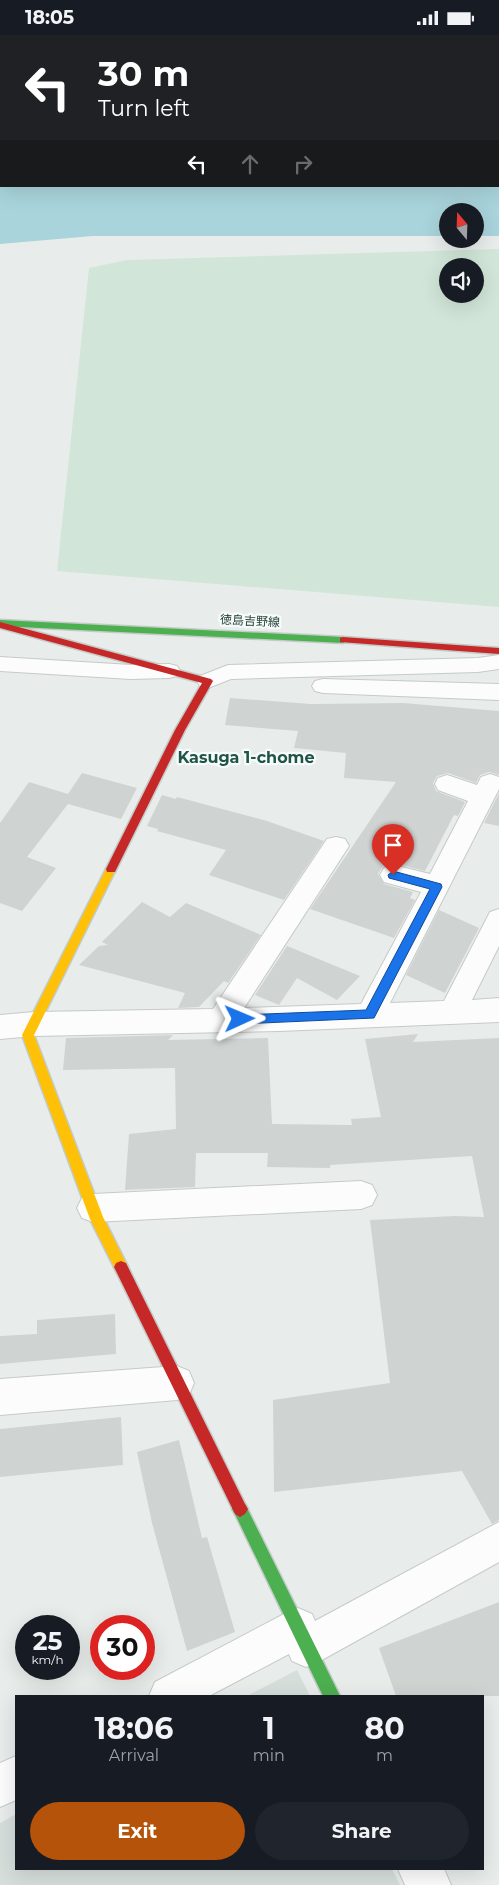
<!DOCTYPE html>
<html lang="en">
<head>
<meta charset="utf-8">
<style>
	body { margin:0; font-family:Montserrat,"Noto Sans JP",sans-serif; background:#20242c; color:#f1f3f6; height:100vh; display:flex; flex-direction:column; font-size:19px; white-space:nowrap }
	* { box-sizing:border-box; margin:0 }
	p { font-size:16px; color:#9ea1a6 }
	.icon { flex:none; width:28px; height:28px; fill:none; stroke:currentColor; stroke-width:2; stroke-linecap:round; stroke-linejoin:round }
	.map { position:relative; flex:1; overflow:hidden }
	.panel { position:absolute; left:15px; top:1660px; width:469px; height:175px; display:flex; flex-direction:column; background:#171b24; border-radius:0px; box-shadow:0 5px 20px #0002 }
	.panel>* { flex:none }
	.guide { position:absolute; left:0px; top:0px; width:500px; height:152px; box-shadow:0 5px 20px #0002; background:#202124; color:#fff; overflow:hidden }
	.needle { width:32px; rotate:341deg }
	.controls { position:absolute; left:439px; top:168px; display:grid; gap:10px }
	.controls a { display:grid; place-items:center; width:45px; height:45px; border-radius:50%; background:#171b24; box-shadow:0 5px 20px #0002; font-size:25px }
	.speed { position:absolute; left:15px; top:1580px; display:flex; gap:10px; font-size:25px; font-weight:700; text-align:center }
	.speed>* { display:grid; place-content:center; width:65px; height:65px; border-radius:50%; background:#171b24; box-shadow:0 5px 20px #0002; line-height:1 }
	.speed small { font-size:12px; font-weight:400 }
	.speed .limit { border:8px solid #d22; background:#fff; color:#111 }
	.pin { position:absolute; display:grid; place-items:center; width:42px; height:42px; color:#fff; margin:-51px -21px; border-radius:50% 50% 50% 0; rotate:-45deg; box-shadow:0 0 5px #0007 }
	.pin .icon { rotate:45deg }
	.me { position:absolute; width:55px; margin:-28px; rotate:89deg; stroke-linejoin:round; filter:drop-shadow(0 0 4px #0008) }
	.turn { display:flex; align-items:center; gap:18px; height:105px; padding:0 15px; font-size:22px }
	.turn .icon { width:65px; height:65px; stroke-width:2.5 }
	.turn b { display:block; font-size:35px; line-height:42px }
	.lanes { display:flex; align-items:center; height:48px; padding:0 15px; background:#0003; justify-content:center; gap:25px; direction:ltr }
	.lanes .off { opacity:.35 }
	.eta { display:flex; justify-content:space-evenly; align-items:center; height:85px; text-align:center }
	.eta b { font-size:30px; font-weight:700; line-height:35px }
	.action { display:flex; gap:10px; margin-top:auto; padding:10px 15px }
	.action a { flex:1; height:58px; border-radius:30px; background:#b45309; color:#fff; font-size:20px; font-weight:700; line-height:58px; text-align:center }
	.action a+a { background:#20242c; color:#f1f3f6 }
	.status { display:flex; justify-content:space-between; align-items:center; height:35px; padding:0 25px; background:#171b24; direction:ltr }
	.status svg { height:14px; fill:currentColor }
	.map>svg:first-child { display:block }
</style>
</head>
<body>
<div class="status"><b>18:05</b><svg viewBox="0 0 49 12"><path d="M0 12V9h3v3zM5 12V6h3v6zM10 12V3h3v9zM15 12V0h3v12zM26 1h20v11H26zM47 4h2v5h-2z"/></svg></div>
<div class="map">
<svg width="499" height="1850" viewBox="0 0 499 1850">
	<rect width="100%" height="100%" fill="#e8edeb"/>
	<g fill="#d6dedb">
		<path d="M 297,1635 L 310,1661 L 247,1661 Z"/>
		<path d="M 16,1779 L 16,1834 L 392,1834 L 400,1850 L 0,1850 L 0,1788 Z"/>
	</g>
	<path fill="#d1e6d8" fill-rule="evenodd" d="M 499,214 L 499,572 L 57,536 L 89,233 L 127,225 ZM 448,231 L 475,231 L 475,259 L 448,259 Z"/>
	<path fill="#a9d4db" d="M 499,86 L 499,201 L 475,201 L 475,176 L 448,176 L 447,201 L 93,201 L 0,209 L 0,102 L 1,151 L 499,151 Z"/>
	<g fill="#cfd4d2">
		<path d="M 230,663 L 311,669 L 403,668 L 499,676 L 499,740 L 489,737 L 480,740 L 476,748 L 448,738 L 437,741 L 433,748 L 436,756 L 465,767 L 458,781 L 454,780 L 425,836 L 392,828 L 383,831 L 378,839 L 384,849 L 413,857 L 410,863 L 415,865 L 394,903 L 310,874 L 396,747 L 344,743 L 346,718 L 294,713 L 298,696 L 225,690 Z"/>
		<path d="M 82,738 L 137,753 L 121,784 L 68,769 L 27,822 L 56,833 L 22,876 L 0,868 L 0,788 L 29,747 L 68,759 Z"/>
		<path d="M 499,758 L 499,791 L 484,788 Z"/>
		<path d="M 162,760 L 176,764 L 177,762 L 267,786 L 324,806 L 284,865 L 209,840 L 226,815 L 157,796 L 158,794 L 147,791 Z"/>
		<path d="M 142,867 L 170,882 L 186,868 L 261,900 L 228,948 L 224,946 L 199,972 L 178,973 L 185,958 L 79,930 L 99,911 L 108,910 L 102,907 Z"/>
		<path d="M 439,875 L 479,893 L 445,958 L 406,940 Z"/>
		<path d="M 287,911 L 360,941 L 337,965 L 297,943 L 279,970 L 255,960 Z"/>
		<path d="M 418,999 L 413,1007 L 499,1003 L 499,1485 L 492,1489 L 462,1436 L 274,1457 L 273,1365 L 390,1348 L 370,1185 L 455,1181 L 484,1182 L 472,1121 L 330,1130 L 330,1133 L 267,1132 L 268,1118 L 196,1118 L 195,1152 L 125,1155 L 129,1099 L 176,1094 L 175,1033 L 63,1035 L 66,1003 L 173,1000 L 168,1005 L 268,1003 L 272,1089 L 352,1090 L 351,1084 L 381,1082 L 365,1004 Z"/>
		<path d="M 115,1279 L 116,1319 L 0,1329 L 0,1301 L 37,1299 L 37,1285 Z"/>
		<path d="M 121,1382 L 123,1430 L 0,1442 L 0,1394 Z"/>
		<path d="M 179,1405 L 202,1503 L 207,1502 L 235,1597 L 187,1616 L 152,1488 L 137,1417 Z"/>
		<path d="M 499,1567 L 499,1661 L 396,1661 L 379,1613 Z"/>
	</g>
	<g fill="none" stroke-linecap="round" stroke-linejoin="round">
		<defs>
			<g id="street">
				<path d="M 499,620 L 499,634 L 478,637 L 231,644 L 208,653 L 200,651 L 197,646 L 200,641 L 228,630 L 478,623 Z"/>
				<path d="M 0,622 L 131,630 L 169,629 L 177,631 L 180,636 L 177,641 L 169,643 L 131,644 L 0,636 Z"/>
				<path d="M 323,644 L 499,649 L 499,665 L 323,658 L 315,656 L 312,651 L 315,646 Z"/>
				<path d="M 490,739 L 499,742 L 499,754 L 390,968 L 444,966 L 490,877 L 499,874 L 499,911 L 472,965 L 499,963 L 499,987 L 279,996 L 34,1001 L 0,1004 L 0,980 L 34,977 L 213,974 L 327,804 L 336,802 L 345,804 L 349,811 L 244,973 L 361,969 L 421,857 L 384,847 L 380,840 L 384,833 L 393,830 L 430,839 L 468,766 L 438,755 L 435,749 L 438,743 L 447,740 L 477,750 L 481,742 Z"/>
				<path d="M 361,1146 L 372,1150 L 377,1160 L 372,1170 L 361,1174 L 93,1187 L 82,1183 L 77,1173 L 82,1163 L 93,1159 Z"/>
				<path d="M 177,1331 L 189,1336 L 194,1348 L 189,1360 L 177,1365 L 0,1380 L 0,1344 Z"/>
				<path d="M 499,1487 L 499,1527 L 320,1626 L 306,1632 L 292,1626 L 289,1619 L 209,1661 L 149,1661 L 155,1647 L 284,1579 L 298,1573 L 312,1579 L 315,1586 Z"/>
				<path d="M 16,1721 L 16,1765 L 0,1772 L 0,1728 Z"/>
				<path d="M 398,1834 L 444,1834 L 451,1850 L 405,1850 Z"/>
			</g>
			<g id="fast">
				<path d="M 0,585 L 343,602 L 347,605 L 343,608 L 0,591 Z"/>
				<path d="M 240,1466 L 245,1469 L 340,1661 L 323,1661 L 235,1479 L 232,1474 L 235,1469 Z"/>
			</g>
			<path id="slow" d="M 111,830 L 116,834 L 34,1000 L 103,1182 L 128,1232 L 126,1236 L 121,1238 L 116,1236 L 90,1184 L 22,1000 L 106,834 Z"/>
			<g id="jam">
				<path d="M 0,587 L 211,644 L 213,646 L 185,695 L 115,837 L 107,837 L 106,834 L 175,695 L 202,648 L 0,593 Z"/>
				<path d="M 343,602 L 499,613 L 499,619 L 340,607 L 340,603 Z"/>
				<path d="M 121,1226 L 126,1228 L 245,1469 L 248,1474 L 245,1479 L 240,1482 L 235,1479 L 116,1236 L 114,1232 L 116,1228 Z"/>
			</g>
		</defs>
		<use href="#street" stroke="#c5cac8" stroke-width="2"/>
		<use href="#fast" stroke="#c3cbc8" stroke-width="3"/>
		<use href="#slow" stroke="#c3cbc8" stroke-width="3"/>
		<use href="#jam" stroke="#c3cbc8" stroke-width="3"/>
		<use href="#street" fill="#fcfcfc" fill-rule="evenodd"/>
		<use href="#fast" fill="#4caf50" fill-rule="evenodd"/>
		<use href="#slow" fill="#ffc107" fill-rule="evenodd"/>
		<use href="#jam" fill="#c62828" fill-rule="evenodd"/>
	</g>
	<path fill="#1a73e8" stroke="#114b97" d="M 393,836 L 441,849 L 442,852 L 374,983 L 240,989 L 236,988 L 234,984 L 236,981 L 240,980 L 366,975 L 430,854 L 389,843 L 388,840 Z"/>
	<g text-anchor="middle" stroke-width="4.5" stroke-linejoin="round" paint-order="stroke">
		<g font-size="12" fill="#24423a" stroke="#f7fbf9">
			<text transform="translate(250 586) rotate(3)" y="4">徳島吉野線</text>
		</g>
		<g font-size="16" font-weight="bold" fill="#1f5548" stroke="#f7fbf9">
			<text x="246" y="728">Kasuga 1-chome</text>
		</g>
	</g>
</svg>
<div class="controls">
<a><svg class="needle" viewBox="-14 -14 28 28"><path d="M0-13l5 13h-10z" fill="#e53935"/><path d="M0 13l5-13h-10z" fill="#9ea1a6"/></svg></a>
<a><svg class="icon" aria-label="sound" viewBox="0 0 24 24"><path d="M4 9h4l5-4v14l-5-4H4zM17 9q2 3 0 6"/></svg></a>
</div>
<div class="speed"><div>25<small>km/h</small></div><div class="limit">30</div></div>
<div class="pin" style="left:393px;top:840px;background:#d93025"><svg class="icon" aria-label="arrive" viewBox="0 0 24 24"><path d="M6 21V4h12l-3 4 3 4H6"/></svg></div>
<svg class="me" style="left:240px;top:984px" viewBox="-20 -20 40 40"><path d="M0-17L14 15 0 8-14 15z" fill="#1a73e8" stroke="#fff" stroke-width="4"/></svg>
<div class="guide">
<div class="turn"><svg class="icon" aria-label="left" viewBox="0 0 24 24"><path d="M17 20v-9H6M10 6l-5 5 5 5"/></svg><div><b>30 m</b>Turn left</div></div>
<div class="lanes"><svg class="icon" aria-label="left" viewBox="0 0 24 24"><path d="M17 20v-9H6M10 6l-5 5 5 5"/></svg><svg class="icon off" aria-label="ahead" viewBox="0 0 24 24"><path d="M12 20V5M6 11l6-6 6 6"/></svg><svg class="icon off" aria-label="right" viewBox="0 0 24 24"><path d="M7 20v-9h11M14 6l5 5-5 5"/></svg></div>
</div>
<section class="panel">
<div class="eta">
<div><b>18:06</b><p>Arrival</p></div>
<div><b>1</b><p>min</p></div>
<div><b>80</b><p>m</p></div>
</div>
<div class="action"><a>Exit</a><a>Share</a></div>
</section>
</div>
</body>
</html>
